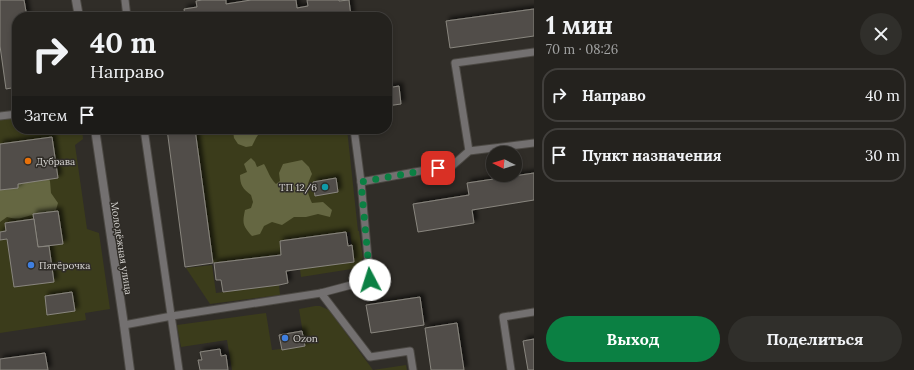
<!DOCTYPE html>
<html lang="ru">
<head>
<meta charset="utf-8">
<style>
	body { margin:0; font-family:Lora,serif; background:#302f2b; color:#f1f3f6; height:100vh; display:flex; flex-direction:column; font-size:15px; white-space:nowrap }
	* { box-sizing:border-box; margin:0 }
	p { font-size:13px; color:#a3a4a4 }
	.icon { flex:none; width:22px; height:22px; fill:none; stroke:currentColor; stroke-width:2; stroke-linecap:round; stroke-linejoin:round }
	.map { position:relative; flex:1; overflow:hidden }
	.sheet { display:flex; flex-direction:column; background:#24221e; width:380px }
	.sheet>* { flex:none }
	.hud { position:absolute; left:12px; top:12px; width:380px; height:122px; border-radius:16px; box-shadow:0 2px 6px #0003,0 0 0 1px #413f3c; background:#24221e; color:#f1f3f6; overflow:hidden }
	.needle { width:26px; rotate:275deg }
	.controls { position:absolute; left:486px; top:146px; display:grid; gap:8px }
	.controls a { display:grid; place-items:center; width:36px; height:36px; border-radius:50%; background:#24221e; box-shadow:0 2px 6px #0003,0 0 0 1px #413f3c; font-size:20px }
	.pin { position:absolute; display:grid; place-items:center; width:34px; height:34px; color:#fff; margin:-17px; border-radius:8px; box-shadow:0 2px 6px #0006 }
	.me { position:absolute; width:44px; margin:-22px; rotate:355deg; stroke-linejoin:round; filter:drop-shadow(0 0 3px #0008) }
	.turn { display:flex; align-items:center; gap:14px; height:84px; padding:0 12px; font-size:18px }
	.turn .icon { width:52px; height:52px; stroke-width:2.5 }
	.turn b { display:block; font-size:28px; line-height:34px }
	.then { display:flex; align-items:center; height:38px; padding:0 12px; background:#0003; gap:8px; font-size:15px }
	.round { display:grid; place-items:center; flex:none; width:42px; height:42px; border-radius:21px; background:#302f2b }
	.head { display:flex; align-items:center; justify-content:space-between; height:68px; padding:0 12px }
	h1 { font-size:24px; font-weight:700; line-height:30px }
	.action { display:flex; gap:8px; margin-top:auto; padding:8px 12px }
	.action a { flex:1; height:46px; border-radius:24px; background:#0b8043; color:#fff; font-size:16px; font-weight:700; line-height:46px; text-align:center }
	.action a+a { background:#302f2b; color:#f1f3f6 }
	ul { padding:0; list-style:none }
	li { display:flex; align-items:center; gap:12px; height:54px; margin:0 8px 6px; padding:0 4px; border:2px solid #413f3c; border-radius:16px }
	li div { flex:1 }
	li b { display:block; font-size:15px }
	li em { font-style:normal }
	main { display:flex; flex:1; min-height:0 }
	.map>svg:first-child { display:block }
</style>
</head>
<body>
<main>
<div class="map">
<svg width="534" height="370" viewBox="0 0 534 370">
	<defs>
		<filter id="shadow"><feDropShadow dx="3.5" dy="-3.5" stdDeviation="2" flood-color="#0009"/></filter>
	</defs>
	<rect width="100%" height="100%" fill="#302d28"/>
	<g fill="#3b3c1b">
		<path d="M 17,114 L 17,129 L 82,129 L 83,139 L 75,145 L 87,229 L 99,233 L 110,309 L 85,313 L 86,320 L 0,333 L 0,116 Z"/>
		<path d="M 195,129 L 347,129 L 358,231 L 359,231 L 363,258 L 358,268 L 301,277 L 300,269 L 354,262 L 350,232 L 280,241 L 281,255 L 213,263 Z"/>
		<path d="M 212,265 L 216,293 L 279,285 L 280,295 L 210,304 L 186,268 Z"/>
		<path d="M 315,306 L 320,306 L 329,310 L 373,370 L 406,365 L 407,370 L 232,370 L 227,340 L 181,347 L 177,325 L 266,313 L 272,350 L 305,346 L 299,309 Z"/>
	</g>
	<g fill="#656742">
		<path d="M 235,129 L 262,129 L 256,138 L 252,146 L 246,147 L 238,144 L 234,138 L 233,131 Z"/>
		<path d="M 251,158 L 255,162 L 257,167 L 264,164 C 268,171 270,178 276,184 L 280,181 L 279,173 L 283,164 L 302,160 L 309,167 L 312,174 C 306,187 306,189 312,203 L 323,202 L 332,210 L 330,217 L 318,214 L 306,217 L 294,217 L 282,225 L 272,222 L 264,226 L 260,234 L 252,236 C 243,226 242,224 245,210 L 251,208 L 253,202 L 251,195 C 243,189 240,185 240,175 L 247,172 L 244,164 Z"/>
		<path d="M 46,175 L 50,181 L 51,193 L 58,203 L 56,210 C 49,215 44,214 35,215 C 22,216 23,221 7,217 L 0,222 L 0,187 Z"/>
	</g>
	<g fill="#514d48" stroke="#89867f" filter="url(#shadow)">
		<path d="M 0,0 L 24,0 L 27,17 L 17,17 L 17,87 L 6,89 L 0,46 Z"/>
		<path d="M 202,0 L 226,0 L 226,4 L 251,0 L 296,0 L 297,8 L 308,6 L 307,0 L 339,0 L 339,1 L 349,0 L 351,17 L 185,17 L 184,9 L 197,7 L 196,1 Z"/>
		<path d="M 534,9 L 534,36 L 450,48 L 446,21 Z"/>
		<path d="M 399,86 L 401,104 L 387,106 L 387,88 Z"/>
		<path d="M 167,129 L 195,129 L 213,263 L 185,267 Z"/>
		<path d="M 52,137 L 58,178 L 18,184 L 18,188 L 0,190 L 0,144 Z"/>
		<path d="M 534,173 L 534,200 L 472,210 L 474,223 L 418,232 L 413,204 L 469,195 L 467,183 Z"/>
		<path d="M 336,178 L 338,192 L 315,196 L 313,182 Z"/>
		<path d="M 58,211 L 63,244 L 38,247 L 33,214 Z"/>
		<path d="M 34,219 L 38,247 L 49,246 L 54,282 L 14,287 L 7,239 L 0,240 L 0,232 L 6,231 L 5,223 Z"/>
		<path d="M 346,232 L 348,246 L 352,245 L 354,262 L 286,271 L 288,283 L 279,285 L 223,292 L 221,280 L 216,280 L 214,263 L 281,255 L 280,241 Z"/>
		<path d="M 72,292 L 75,311 L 47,315 L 45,296 Z"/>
		<path d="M 420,297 L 424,325 L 371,333 L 366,305 Z"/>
		<path d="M 457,323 L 464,370 L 431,370 L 425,328 Z"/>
		<path d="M 302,331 L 305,346 L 282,350 L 279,335 Z"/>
		<path d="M 534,339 L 534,370 L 528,370 L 523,341 Z"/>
		<path d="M 220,349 L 221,356 L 226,355 L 228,370 L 200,370 L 198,360 L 202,360 L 200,352 Z"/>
		<path d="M 45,353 L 48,370 L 0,370 L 0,359 Z"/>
	</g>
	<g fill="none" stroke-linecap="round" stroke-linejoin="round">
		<defs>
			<g id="service">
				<path d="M 125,0 L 127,17"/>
				<path d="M 0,116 L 17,114"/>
				<path d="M 144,129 L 179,370"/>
				<path d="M 469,151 L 455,63 L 534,52"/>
				<path d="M 361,182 L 453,165 L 469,151 L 534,143"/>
				<path d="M 321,293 L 370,357 L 410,351 L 413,370"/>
				<path d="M 124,325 L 172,316 L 321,293 L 370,280 L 361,182 L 354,129"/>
				<path d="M 511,370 L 503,317 L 534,312"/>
			</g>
			<g id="minor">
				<path d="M 76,0 L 79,17"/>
				<path d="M 95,129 L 124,325 L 130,370"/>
			</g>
		</defs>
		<use href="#service" stroke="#4b4843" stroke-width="9"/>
		<use href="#minor" stroke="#4b4843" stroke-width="10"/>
		<use href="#service" stroke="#737070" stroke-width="7"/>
		<use href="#minor" stroke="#737070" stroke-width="8"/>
	</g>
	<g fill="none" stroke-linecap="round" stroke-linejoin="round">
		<path stroke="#0b8043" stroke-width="7" stroke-dasharray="0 12.6" d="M 370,280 L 361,182 L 438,168"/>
	</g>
	<circle fill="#e8710a" stroke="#302d28" stroke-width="1.5" cx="28" cy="161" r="4"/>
	<circle fill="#0f9aa8" stroke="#302d28" stroke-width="1.5" cx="325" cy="187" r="4"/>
	<g fill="#3f7fe0" stroke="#302d28" stroke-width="1.5">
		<circle cx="31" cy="265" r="4"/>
		<circle cx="285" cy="338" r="4"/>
	</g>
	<g text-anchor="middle" stroke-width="3" stroke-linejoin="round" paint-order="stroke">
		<g font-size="10" fill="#d6d4d1" stroke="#302d28" text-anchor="start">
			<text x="36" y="165">Дубрава</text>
			<text x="317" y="191" text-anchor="end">ТП 12/6</text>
			<text x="39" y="269">Пятёрочка</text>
			<text x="293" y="342">Ozon</text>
		</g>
		<g font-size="10" fill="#d6d4d1" stroke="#302d28">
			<text transform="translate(122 248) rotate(81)" y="4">Молодёжная улица</text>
		</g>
	</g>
</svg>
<div class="controls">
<a><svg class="needle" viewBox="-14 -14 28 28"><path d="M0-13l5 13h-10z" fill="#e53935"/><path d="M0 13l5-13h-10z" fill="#a3a4a4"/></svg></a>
</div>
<div class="pin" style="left:438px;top:168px;background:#d93025"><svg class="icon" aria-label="arrive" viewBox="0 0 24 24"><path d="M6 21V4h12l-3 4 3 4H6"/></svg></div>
<svg class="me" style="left:370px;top:280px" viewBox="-20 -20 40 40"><circle r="19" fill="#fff"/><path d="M0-13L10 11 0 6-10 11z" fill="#0b8043"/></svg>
<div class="hud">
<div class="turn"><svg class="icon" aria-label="right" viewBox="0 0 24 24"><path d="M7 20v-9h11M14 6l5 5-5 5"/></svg><div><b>40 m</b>Направо</div></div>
<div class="then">Затем<svg class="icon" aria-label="arrive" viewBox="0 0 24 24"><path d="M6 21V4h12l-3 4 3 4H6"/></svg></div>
</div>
</div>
<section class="sheet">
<div class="head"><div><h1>1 мин</h1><p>70 m · 08:26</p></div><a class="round"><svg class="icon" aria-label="close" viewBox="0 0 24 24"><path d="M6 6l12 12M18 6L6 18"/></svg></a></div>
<ul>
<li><svg class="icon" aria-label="right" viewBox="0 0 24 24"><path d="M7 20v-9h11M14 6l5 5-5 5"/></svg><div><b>Направо</b></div><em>40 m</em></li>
<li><svg class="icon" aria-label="arrive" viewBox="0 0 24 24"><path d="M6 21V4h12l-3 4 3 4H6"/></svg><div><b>Пункт назначения</b></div><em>30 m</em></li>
</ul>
<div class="action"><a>Выход</a><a>Поделиться</a></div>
</section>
</main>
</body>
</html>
